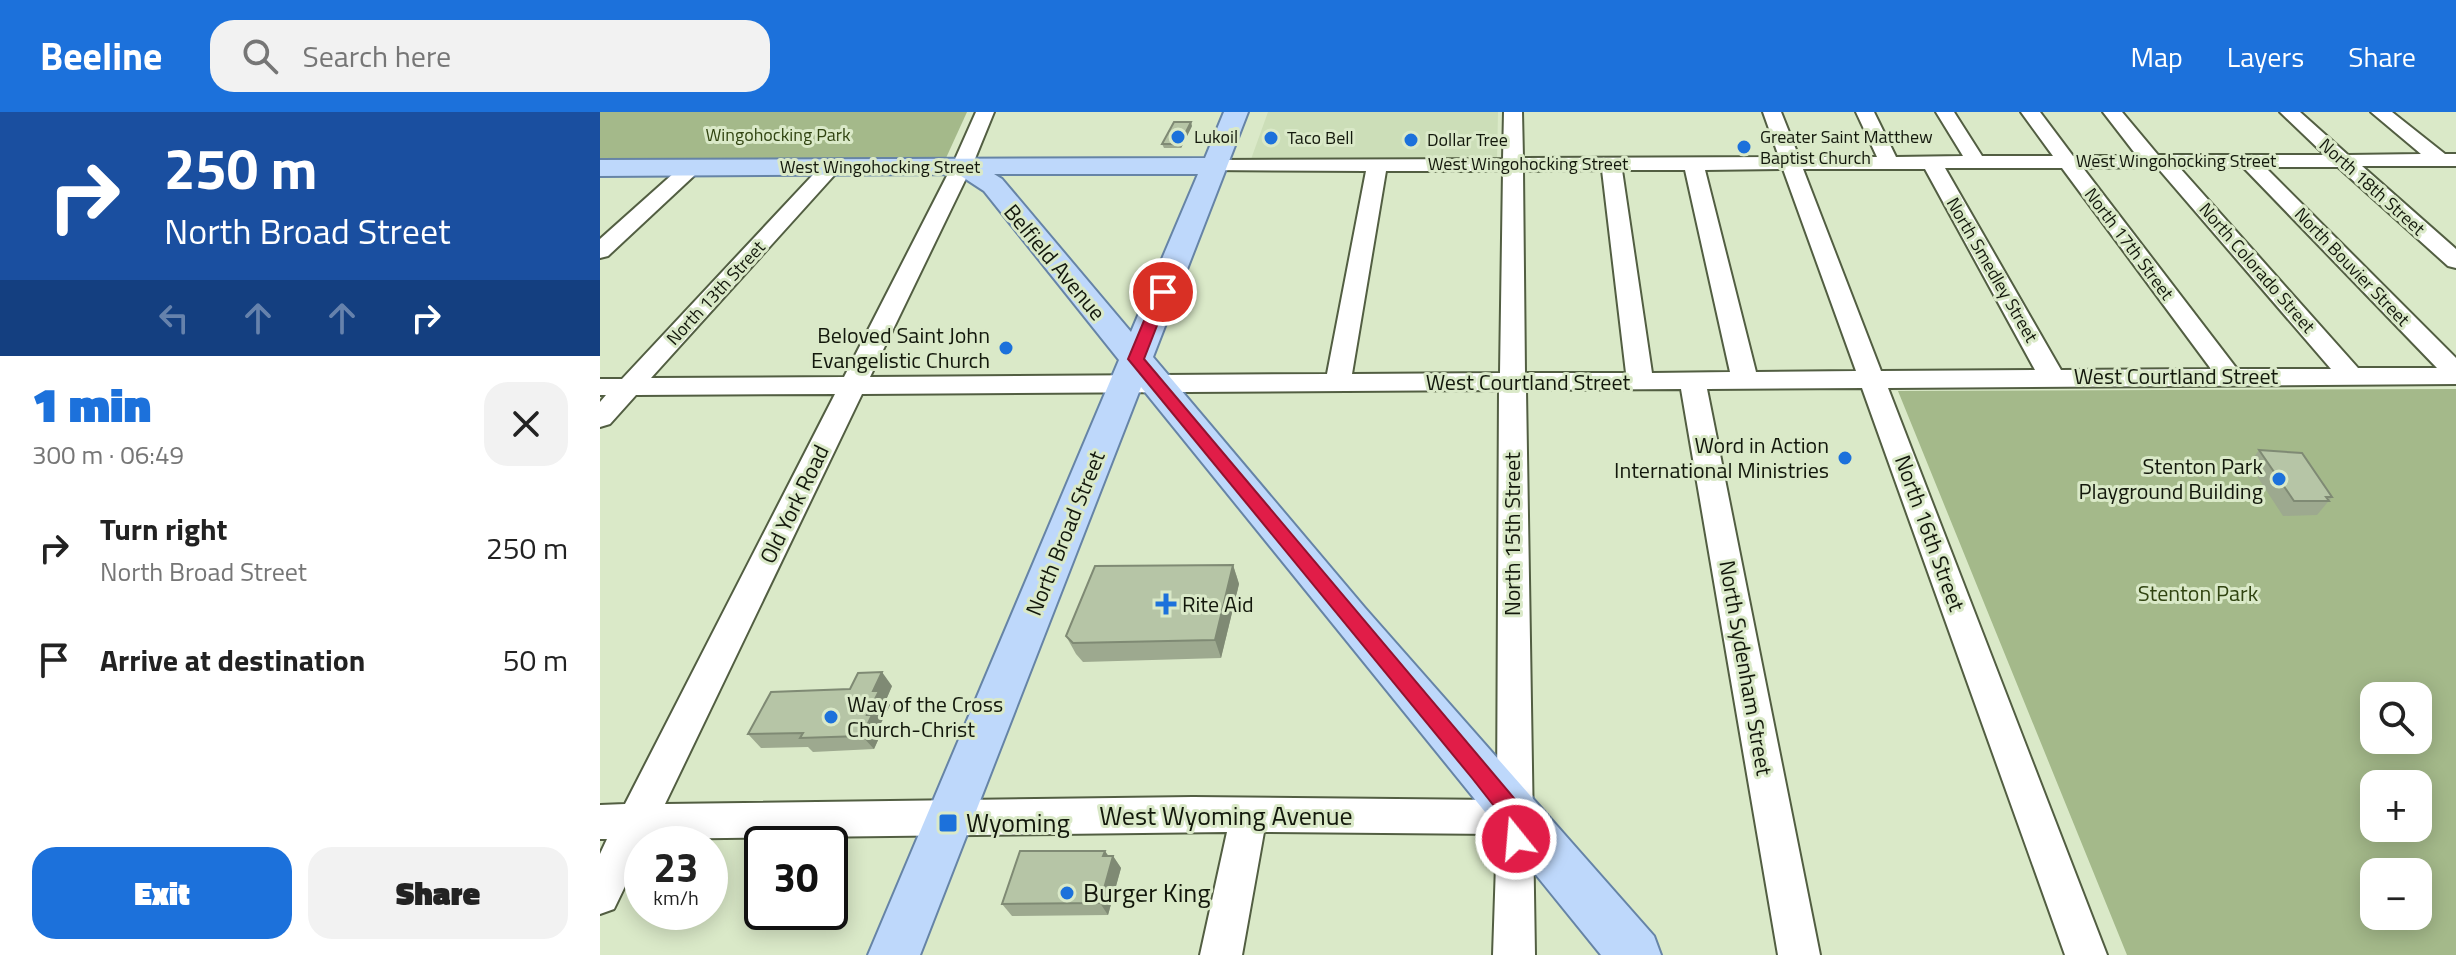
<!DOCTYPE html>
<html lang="en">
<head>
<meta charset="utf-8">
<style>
	body { margin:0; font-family:"Titillium Web",sans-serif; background:#f2f2f2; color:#222; height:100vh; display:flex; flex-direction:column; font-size:30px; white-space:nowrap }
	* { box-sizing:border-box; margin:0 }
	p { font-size:26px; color:#767676 }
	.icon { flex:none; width:44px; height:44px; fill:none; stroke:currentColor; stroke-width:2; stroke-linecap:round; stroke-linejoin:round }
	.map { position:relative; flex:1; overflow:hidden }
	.sheet { display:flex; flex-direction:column; background:#fff; width:600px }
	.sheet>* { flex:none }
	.hud { background:#1a4fa0; color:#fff; overflow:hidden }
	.tools { position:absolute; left:1760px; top:570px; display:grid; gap:16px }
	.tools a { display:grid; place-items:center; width:72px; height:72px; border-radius:16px; background:#fff; box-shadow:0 4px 20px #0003; font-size:40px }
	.speed { position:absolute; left:24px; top:714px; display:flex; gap:16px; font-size:40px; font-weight:700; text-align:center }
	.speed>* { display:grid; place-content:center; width:104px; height:104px; border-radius:50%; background:#fff; box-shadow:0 4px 20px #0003; line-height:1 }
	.speed small { font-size:20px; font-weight:400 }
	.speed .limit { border:4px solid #111; border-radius:12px; background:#fff; color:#111 }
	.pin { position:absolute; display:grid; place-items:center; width:68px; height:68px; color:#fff; margin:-34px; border:4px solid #fff; border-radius:50%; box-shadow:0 2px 8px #0007 }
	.me { position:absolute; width:88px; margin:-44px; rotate:343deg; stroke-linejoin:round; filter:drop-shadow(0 0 6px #0008) }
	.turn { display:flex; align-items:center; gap:28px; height:168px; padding:0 32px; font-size:36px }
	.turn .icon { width:104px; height:104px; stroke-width:2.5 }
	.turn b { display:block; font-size:56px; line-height:68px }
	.lanes { display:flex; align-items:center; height:76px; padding:0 32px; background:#0003; justify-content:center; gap:40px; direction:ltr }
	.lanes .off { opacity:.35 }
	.round { display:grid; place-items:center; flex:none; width:84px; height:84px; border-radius:24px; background:#f2f2f2 }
	.overview { display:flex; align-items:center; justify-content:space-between; height:136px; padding:0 32px }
	h1 { font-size:48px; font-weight:800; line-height:60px; color:#1c71db }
	.cta { display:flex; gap:16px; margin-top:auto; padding:16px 32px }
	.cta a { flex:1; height:92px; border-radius:24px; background:#1c71db; color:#fff; font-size:32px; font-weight:800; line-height:92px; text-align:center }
	.cta a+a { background:#f2f2f2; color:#222 }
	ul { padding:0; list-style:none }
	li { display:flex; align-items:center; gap:24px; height:112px; padding:0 32px }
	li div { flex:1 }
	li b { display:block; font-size:30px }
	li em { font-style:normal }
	header { display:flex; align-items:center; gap:48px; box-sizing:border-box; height:112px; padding:0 40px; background:#1c71db; color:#fff }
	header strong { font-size:38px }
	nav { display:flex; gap:44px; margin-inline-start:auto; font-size:28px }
	.search { width:560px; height:72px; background:#f2f2f2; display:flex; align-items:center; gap:20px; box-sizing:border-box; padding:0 28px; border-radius:24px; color:#767676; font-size:30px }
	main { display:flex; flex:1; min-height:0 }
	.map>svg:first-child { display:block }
</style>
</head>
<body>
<header>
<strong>Beeline</strong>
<div class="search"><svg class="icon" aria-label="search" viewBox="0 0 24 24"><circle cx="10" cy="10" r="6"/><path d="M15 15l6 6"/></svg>Search here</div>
<nav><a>Map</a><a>Layers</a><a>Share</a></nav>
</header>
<main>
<section class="sheet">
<div class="hud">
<div class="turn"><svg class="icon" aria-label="right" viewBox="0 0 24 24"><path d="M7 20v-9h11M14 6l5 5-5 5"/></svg><div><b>250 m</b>North Broad Street</div></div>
<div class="lanes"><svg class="icon off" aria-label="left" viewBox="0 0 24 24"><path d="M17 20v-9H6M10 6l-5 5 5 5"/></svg><svg class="icon off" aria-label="ahead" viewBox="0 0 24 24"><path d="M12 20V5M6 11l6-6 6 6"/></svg><svg class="icon off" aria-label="ahead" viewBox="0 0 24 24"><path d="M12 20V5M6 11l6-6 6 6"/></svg><svg class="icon" aria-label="right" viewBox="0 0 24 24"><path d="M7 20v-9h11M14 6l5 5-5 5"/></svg></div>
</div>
<div class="overview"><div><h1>1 min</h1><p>300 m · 06:49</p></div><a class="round"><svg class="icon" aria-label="close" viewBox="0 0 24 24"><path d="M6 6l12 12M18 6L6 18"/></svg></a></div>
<ul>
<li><svg class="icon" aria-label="right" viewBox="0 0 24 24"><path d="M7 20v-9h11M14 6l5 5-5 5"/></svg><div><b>Turn right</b><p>North Broad Street</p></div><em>250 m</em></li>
<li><svg class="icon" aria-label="arrive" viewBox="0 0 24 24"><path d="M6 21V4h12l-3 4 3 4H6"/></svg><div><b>Arrive at destination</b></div><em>50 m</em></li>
</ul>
<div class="cta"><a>Exit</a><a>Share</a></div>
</section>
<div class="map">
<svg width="1856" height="843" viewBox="0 0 1856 843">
	<rect width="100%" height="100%" fill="#dae9c8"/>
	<path fill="#ccdeb8" d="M 668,0 L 898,0 L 897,49 L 650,50 Z"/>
	<g fill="#a4b98a" fill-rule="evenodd">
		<path d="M 0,0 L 367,0 L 346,46 L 0,47 Z"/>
		<path d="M 1856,277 L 1856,843 L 1527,843 L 1298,279 ZM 1774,584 L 1818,584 L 1818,628 L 1774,628 ZM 1774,672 L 1818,672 L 1818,716 L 1774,716 ZM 1774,760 L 1818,760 L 1818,804 L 1774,804 Z"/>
	</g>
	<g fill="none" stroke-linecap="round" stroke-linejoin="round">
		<defs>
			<g id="minor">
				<path d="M 376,0 L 394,0 L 372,54 L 270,265 L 727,262 L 766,59 L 607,58 L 604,54 L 607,50 L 614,48 L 903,47 L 904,0 L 922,0 L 923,46 L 1179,45 L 1163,0 L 1181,0 L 1199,45 L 1277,45 L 1256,0 L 1274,0 L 1296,45 L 1363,44 L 1336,0 L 1354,0 L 1382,44 L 1453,44 L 1421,0 L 1440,0 L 1473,44 L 1537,44 L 1503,0 L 1522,0 L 1558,43 L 1725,43 L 1680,0 L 1700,0 L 1748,43 L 1821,42 L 1771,0 L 1792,0 L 1845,42 L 1856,42 L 1856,54 L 1762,54 L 1856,137 L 1856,156 L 1848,154 L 1738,55 L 1665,55 L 1856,246 L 1856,272 L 1288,276 L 1507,843 L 1465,843 L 1262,276 L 1107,277 L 1220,843 L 1178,843 L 1081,277 L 926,278 L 935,843 L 893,843 L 897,722 L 664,720 L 642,843 L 600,843 L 627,720 L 48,727 L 42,732 L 42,739 L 14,797 L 0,802 L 0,742 L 7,727 L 0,727 L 0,693 L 25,692 L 235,282 L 36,283 L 10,312 L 0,315 L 0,290 L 6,283 L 0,283 L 0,267 L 22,267 L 224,51 L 231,49 L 241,55 L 238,59 L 51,266 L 244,265 L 352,54 ZM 1557,55 L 1731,257 L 1637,257 L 1483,56 ZM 1579,55 L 1643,55 L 1837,256 L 1758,256 ZM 1345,56 L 1462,56 L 1611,257 L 1461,258 ZM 1183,57 L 1256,259 L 1156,260 L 1105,58 ZM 1203,57 L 1325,57 L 1435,258 L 1281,259 ZM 1002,58 L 1026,261 L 925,261 L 923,59 ZM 1022,58 L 1085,58 L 1130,260 L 1052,261 ZM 786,59 L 903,59 L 900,261 L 752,262 ZM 899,278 L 897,688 L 593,685 L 65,692 L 262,282 Z"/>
				<path d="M 91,50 L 98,52 L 101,56 L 98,60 L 8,144 L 0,146 L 0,127 L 84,52 Z"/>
			</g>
			<path id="major" d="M 624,0 L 648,0 L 553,245 L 765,496 L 1054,824 L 1061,843 L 1001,843 L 541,275 L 320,843 L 268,843 L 519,248 L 384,79 L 358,62 L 0,64 L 0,48 L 605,46 ZM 394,62 L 598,62 L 531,220 L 402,67 Z"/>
		</defs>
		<use href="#minor" stroke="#525e42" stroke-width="4"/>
		<use href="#major" stroke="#6684a6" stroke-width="4"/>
		<use href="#minor" fill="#fff" fill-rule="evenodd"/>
		<use href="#major" fill="#bed8fb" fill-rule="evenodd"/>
	</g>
	<g fill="#9da98f">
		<path d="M 592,14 L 581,36 L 564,36 L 562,32 Z"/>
		<path d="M 1659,338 L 1732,385 L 1717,403 L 1683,404 L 1649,352 Z"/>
		<path d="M 633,453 L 639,472 L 621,546 L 483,550 L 476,542 L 466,524 Z"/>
		<path d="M 292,574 L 286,588 L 290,593 L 280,613 L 283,617 L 274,637 L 213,640 L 208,635 L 161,636 L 148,622 Z"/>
		<path d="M 513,744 L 521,756 L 508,803 L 412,804 L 402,792 Z"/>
	</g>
	<g fill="#7f8a74">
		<path d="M 591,10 L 592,14 L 581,36 L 580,32 Z"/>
		<path d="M 633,453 L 639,472 L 621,546 L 615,528 Z"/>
		<path d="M 282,560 L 292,574 L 286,588 L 290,593 L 280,613 L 283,617 L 274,637 L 262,624 L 273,579 Z"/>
		<path d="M 505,739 L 512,749 L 513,744 L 521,756 L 508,803 L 500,791 L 503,744 Z"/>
	</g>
	<g fill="#b6c5a6" stroke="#7f8a74" stroke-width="2">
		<path d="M 574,10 L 591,10 L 580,32 L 562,32 Z"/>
		<path d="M 1659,338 L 1702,341 L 1732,385 L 1726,385 L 1729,389 L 1694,389 Z"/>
		<path d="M 633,453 L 615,528 L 473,531 L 466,524 L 495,454 Z"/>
		<path d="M 282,560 L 273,579 L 279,579 L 267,603 L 272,603 L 262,624 L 200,626 L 203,621 L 148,622 L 171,580 L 250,577 L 258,561 Z"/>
		<path d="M 420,739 L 505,739 L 503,744 L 513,744 L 500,791 L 402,792 Z"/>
	</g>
	<path fill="#e11d48" stroke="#92132f" stroke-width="2" d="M 563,175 L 570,180 L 544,247 L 924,698 C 930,709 929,723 924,734 L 916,737 L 908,734 L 905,727 L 905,708 L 872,666 L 528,247 L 556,180 Z"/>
	<g fill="#1c71db" stroke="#dae9c8" stroke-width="3">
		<circle cx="578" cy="25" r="8"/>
		<circle cx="671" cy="26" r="8"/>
		<circle cx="811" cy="28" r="8"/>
		<circle cx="1144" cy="35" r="8"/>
		<circle cx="406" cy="236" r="8"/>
		<circle cx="1245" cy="346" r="8"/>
		<circle cx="1679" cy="367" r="8"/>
		<path d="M562 480h8v8h8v8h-8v8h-8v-8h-8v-8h8z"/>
		<circle cx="231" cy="605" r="8"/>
		<rect x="338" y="701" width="20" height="20" rx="4"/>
		<circle cx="467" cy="781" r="8"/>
	</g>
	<g text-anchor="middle" stroke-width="6" stroke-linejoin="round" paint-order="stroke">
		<g font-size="18" fill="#314411" stroke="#dae9c8">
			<text x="178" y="29">Wingohocking Park</text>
		</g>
		<g font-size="18" fill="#13180c" stroke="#dae9c8" text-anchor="start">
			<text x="594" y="31">Lukoil</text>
			<text x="1160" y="31">Greater Saint Matthew<tspan x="1160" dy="21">Baptist Church</tspan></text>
			<text x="687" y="32">Taco Bell</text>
			<text x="827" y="34">Dollar Tree</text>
		</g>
		<g font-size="18" fill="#13180c" stroke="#dae9c8">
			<text x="1576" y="55">West Wingohocking Street</text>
			<text x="928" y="58">West Wingohocking Street</text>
			<text x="280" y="61">West Wingohocking Street</text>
			<text transform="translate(1772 75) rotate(42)" y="6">North 18th Street</text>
			<text transform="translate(1529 132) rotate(53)" y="6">North 17th Street</text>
			<text transform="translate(1752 155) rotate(46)" y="6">North Bouvier Street</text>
			<text transform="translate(1657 156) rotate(49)" y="6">North Colorado Street</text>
			<text transform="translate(1392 158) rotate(60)" y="6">North Smedley Street</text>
			<text transform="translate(116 181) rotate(-47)" y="6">North 13th Street</text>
		</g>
		<g font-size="22" fill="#13180c" stroke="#dae9c8">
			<text transform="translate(455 150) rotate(50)" y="8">Belfield Avenue</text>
			<text x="1576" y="272">West Courtland Street</text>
			<text x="928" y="278">West Courtland Street</text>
			<text transform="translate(194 392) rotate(-64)" y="8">Old York Road</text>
			<text transform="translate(465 421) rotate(-68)" y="8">North Broad Street</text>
			<text transform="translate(1330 421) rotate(70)" y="8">North 16th Street</text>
			<text transform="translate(912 422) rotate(-90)" y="8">North 15th Street</text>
			<text transform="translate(1146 556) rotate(80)" y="8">North Sydenham Street</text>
		</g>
		<g font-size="22" fill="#13180c" stroke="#dae9c8" text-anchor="end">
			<text x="390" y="231">Beloved Saint John<tspan x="390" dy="25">Evangelistic Church</tspan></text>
			<text x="1229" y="341">Word in Action<tspan x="1229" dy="25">International Ministries</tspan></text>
			<text x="1663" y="362">Stenton Park<tspan x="1663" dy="25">Playground Building</tspan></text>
			<text x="582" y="500" text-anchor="start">Rite Aid</text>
			<text x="247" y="600" text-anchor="start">Way of the Cross<tspan x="247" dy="25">Church-Christ</tspan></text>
		</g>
		<g font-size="22" fill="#314411" stroke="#dae9c8">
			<text x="1598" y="489">Stenton Park</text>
		</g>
		<g font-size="26" fill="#13180c" stroke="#dae9c8">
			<text x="626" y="713">West Wyoming Avenue</text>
		</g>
		<g font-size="26" fill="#13180c" stroke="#dae9c8" text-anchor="start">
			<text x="366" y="720">Wyoming</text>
			<text x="483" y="790">Burger King</text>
		</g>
	</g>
</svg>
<div class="tools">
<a><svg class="icon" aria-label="search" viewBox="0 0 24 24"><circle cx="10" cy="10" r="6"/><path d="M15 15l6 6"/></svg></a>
<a>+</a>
<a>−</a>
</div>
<div class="speed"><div>23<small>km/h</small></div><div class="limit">30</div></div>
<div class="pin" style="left:563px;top:180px;background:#d93025"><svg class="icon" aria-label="arrive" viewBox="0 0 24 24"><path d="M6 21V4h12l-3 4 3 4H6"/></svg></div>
<svg class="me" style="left:916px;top:727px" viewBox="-20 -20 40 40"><circle r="17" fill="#e11d48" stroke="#fff" stroke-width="3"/><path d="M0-11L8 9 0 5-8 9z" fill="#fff"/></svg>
</div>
</main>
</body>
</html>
